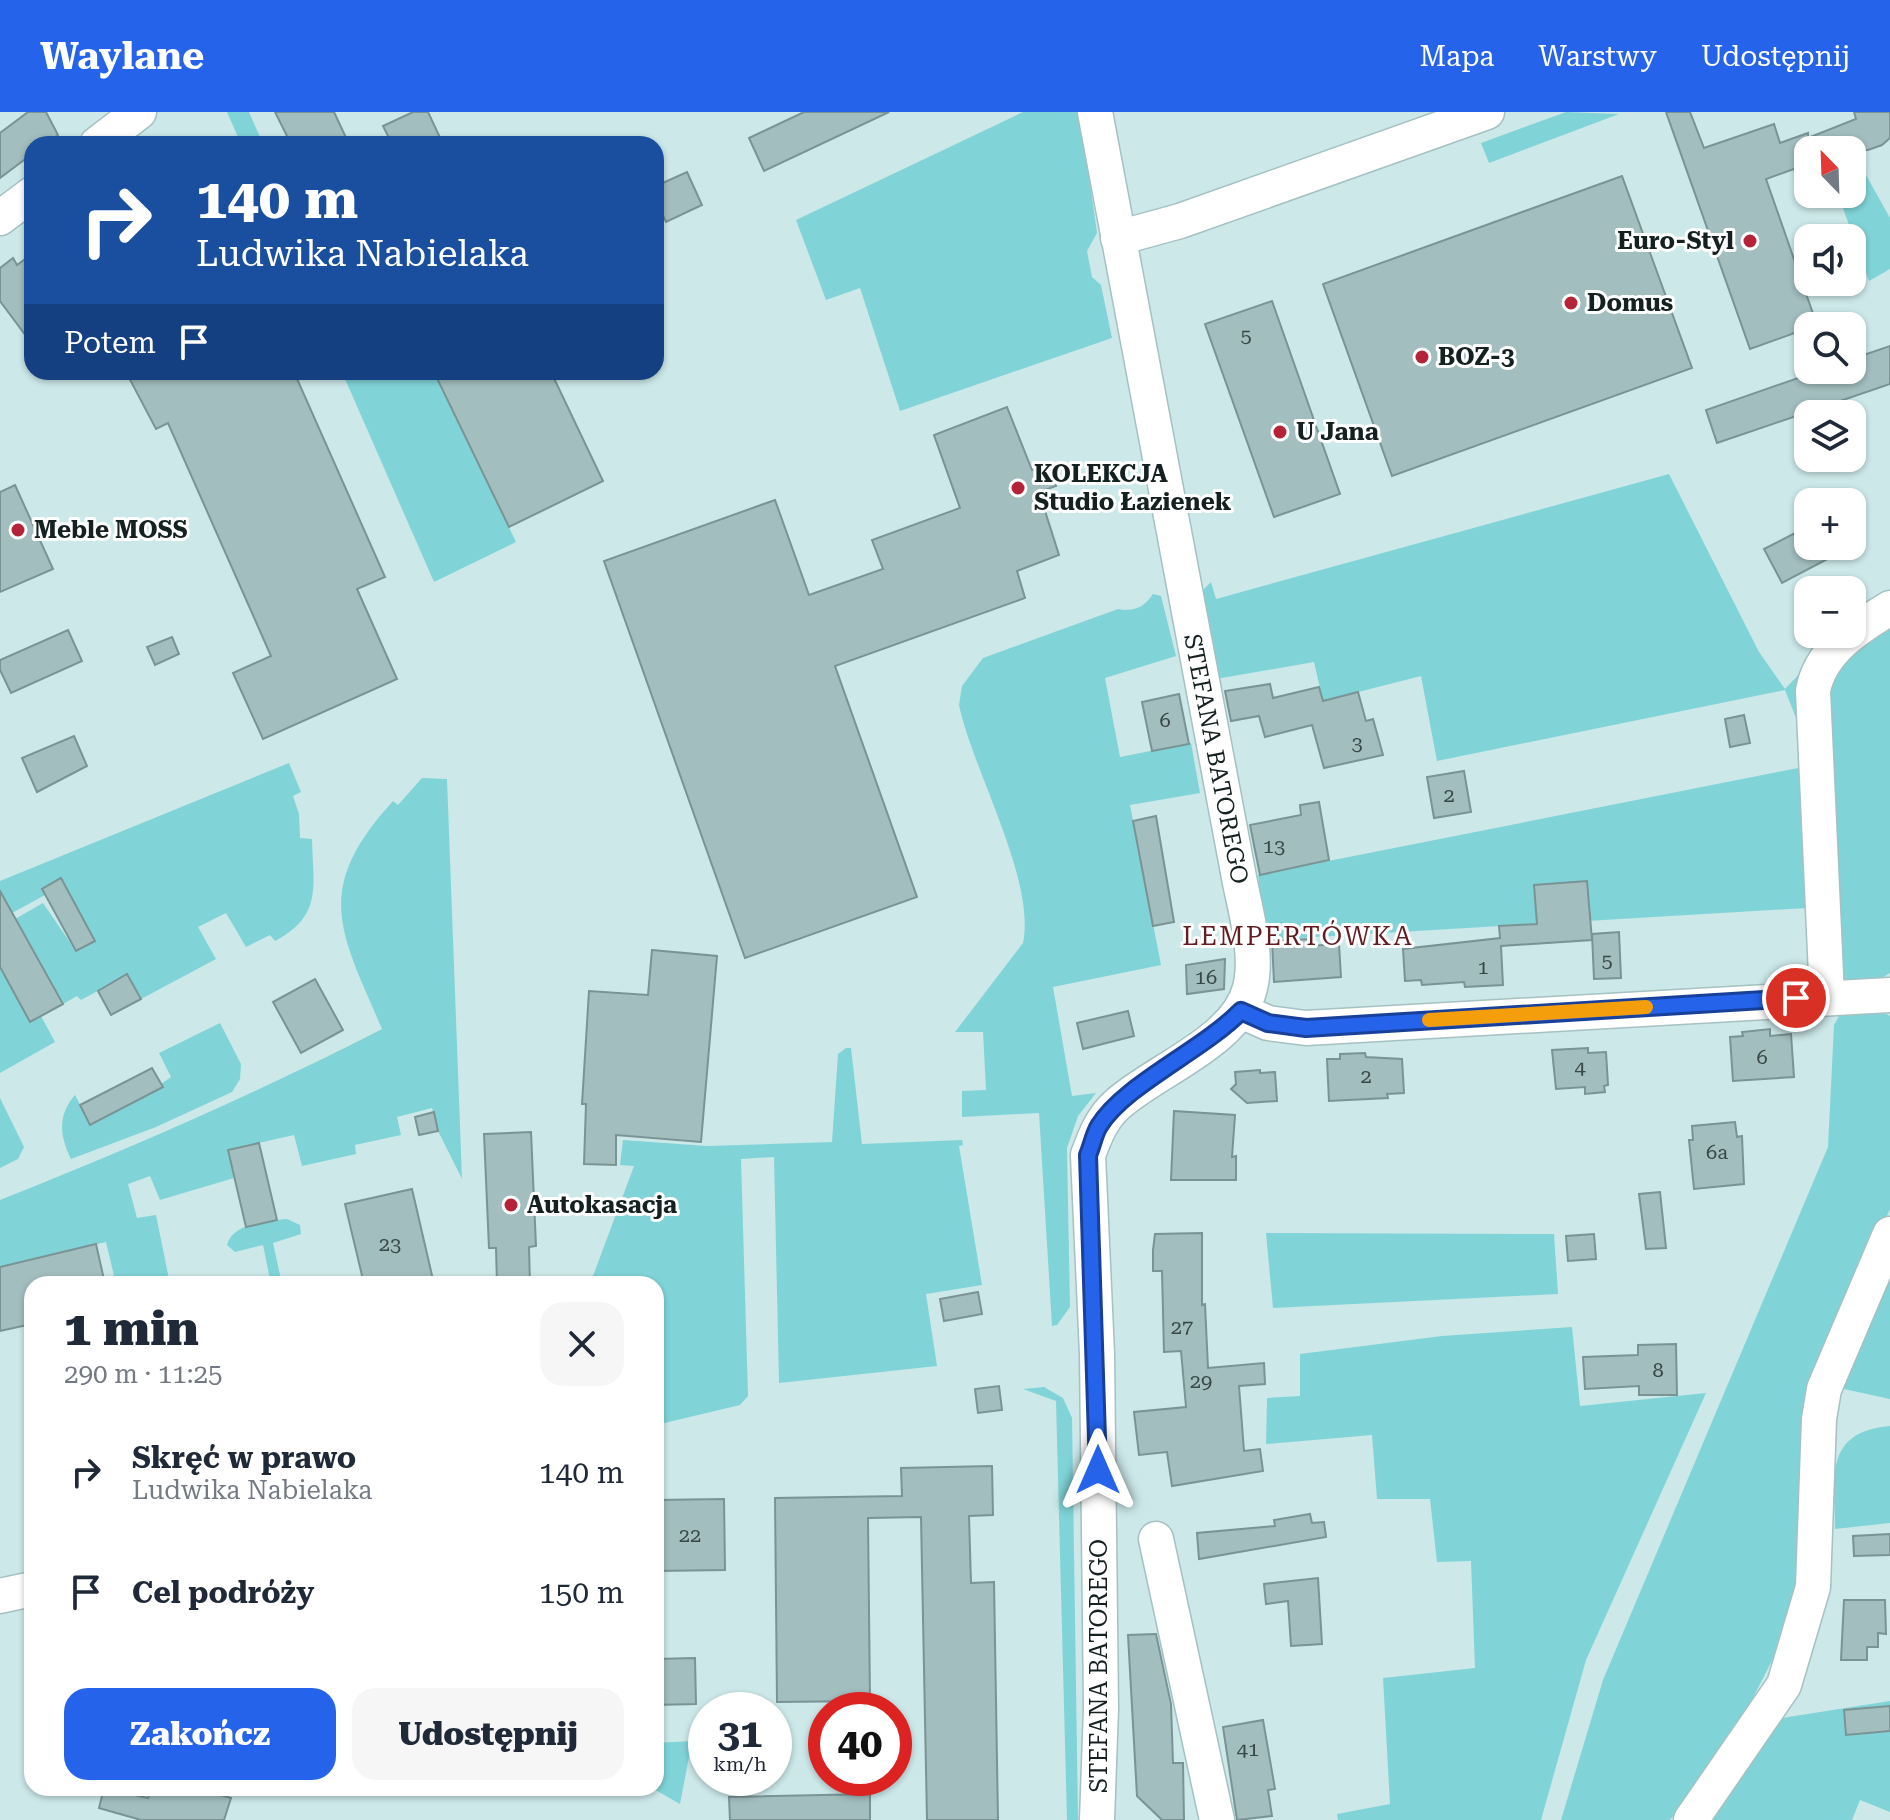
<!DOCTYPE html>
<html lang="pl">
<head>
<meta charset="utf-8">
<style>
	body { margin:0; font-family:"Roboto Serif",serif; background:#f6f6f7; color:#1f2937; height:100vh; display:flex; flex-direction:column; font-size:30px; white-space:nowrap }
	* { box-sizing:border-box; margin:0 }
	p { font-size:26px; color:#747a83 }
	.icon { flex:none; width:44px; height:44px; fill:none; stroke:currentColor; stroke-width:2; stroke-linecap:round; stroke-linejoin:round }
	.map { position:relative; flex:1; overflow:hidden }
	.sheet { position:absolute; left:24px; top:1164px; width:640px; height:520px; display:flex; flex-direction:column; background:#fff; border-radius:24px; box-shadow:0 2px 6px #0004 }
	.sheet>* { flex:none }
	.guide { position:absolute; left:24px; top:24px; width:640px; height:244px; border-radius:24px; box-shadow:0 2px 6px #0004; background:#1a4fa0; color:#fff; overflow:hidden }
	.needle { width:52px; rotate:337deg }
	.buttons { position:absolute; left:1794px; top:24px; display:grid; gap:16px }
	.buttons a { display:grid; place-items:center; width:72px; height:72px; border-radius:16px; background:#fff; box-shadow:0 2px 6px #0004; font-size:40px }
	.speed { position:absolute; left:688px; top:1580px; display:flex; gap:16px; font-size:40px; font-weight:700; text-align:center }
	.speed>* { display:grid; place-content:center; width:104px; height:104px; border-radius:50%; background:#fff; box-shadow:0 2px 6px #0004; line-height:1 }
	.speed small { font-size:20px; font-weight:400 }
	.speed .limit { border:12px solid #d22; background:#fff; color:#111 }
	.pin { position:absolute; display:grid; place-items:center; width:68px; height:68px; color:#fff; margin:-34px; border:4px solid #fff; border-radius:50%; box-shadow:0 2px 8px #0007 }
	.me { position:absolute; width:88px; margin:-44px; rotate:0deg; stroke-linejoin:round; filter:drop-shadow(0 0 6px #0008) }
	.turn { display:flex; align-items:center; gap:28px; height:168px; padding:0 40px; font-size:36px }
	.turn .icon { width:104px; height:104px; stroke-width:2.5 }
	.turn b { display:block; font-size:56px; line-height:68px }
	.then { display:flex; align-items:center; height:76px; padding:0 40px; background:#0003; gap:16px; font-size:30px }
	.round { display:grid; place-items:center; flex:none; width:84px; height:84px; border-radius:24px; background:#f6f6f7 }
	.headline { display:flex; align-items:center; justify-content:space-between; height:136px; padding:0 40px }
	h1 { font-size:48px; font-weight:800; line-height:60px }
	.primary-button { display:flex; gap:16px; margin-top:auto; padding:16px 40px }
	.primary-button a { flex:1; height:92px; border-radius:24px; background:#2563eb; color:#fff; font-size:32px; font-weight:800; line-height:92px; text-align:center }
	.primary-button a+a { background:#f6f6f7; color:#1f2937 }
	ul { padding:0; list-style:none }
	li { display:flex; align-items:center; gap:24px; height:120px; padding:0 40px }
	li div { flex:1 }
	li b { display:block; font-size:30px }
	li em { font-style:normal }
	header { display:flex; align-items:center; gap:48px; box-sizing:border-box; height:112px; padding:0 40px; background:#2563eb; color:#fff }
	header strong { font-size:38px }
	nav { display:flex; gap:44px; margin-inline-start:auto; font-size:28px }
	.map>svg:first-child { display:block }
</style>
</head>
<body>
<header>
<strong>Waylane</strong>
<nav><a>Mapa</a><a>Warstwy</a><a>Udostępnij</a></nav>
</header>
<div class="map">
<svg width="1890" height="1708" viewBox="0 0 1890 1708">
	<rect width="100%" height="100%" fill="#cce8e9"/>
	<g fill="#80d4d8">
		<path d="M 227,0 L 249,0 L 263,32 L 241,32 Z"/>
		<path d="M 1023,0 L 1080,0 L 1097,121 L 1087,139 L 1092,165 L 1101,173 L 1112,226 L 900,299 L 860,176 L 826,188 L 796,108 Z"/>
		<path d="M 1566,0 L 1619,2 L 1489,51 L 1481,31 Z"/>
		<path d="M 1862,56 L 1890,106 L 1890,157 L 1869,169 L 1838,82 L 1852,82 L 1852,66 Z"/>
		<path d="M 342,260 L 434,260 L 516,430 L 434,470 Z"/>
		<path d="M 1669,362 L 1759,540 L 1785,577 L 1802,559 L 1803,624 L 1785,578 L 1437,649 L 1421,564 L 1323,589 L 1314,550 L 1216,567 L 1198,483 L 1211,470 L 1216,487 Z"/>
		<path d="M 1153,482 L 1161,484 L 1176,544 L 1105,566 L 1120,645 L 1191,631 L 1200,681 L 1130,693 L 1161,853 L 1053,875 L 1072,984 L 1096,981 L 1078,1004 L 1067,1036 L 1070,1195 L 1057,1213 L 1052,1214 L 1039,1001 L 962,1005 L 962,979 L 986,978 L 983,920 L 955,920 L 1023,831 C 1036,768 973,659 959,593 L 962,574 L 983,546 L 1118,497 C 1135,500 1144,495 1153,482 Z"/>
		<path d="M 1890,506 L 1890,861 L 1877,869 L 1840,872 L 1827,568 Z"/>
		<path d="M 289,651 L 301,680 L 293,684 L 299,702 L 300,726 L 312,727 C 313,774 323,804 275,829 L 270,823 L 246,835 L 226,801 L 198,815 L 216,847 L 141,887 L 127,863 L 81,888 L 77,884 L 63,892 L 15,807 L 43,791 L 76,839 L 95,828 L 61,766 L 42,776 L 45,783 L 12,801 L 0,779 L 0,769 Z"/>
		<path d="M 1803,655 L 1807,796 L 1265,828 L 1258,763 Z"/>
		<path d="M 422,666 L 447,667 L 462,1067 L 438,1019 L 432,996 L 397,1005 L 401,1023 L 355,1033 L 356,1042 L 302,1054 L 294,1023 L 228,1038 L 234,1066 L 160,1088 L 150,1064 L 128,1072 L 137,1106 L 156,1103 L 170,1172 L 116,1172 L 106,1130 L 0,1155 L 0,1088 C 131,1036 257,981 382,917 C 340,819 312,778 393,689 L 398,693 Z"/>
		<path d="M 0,855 L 30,909 L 41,904 L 55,930 L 0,961 Z"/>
		<path d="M 1882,899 L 1890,904 L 1890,1097 L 1821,1255 L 1799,1477 L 1790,1513 L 1734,1623 L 1670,1708 L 1561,1708 L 1603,1568 L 1828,1035 L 1834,913 L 1840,902 Z"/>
		<path d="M 220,911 L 241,952 L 240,967 L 232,980 L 156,1015 L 71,1047 C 60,1024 57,1004 75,983 L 91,1013 L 162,976 L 161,972 L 171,965 L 159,941 Z"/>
		<path d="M 846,936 L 851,936 L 862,1032 L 962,1028 L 963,1033 L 959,1034 L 982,1173 L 926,1182 L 937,1254 L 779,1271 L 774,1045 L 741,1047 L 748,1284 L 740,1293 L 656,1313 L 656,1172 L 590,1172 L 634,1054 L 620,1053 L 623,1028 L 707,1034 L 832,1030 L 838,942 Z"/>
		<path d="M 0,986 L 24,1035 L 18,1047 L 0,1056 Z"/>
		<path d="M 287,1107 L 300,1113 L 301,1122 L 273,1131 L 282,1172 L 271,1172 L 263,1133 L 235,1140 L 227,1133 C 233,1111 267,1109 287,1107 Z"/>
		<path d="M 1266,1121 L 1554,1122 L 1558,1182 L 1273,1196 Z"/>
		<path d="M 1890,1147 L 1890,1287 L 1844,1277 L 1840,1265 Z"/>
		<path d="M 1572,1215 L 1580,1294 L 1706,1281 L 1586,1548 L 1541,1708 L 1338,1708 L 1337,1702 L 1390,1692 L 1383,1566 L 1475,1556 L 1471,1449 L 1437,1450 L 1430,1387 L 1377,1387 L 1372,1323 L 1266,1332 L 1267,1286 L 1300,1284 L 1300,1242 L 1442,1224 Z"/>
		<path d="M 1044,1275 L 1063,1286 L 1072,1306 L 1078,1708 L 1067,1708 L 1056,1289 L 1023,1277 Z"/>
		<path d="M 1890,1314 L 1890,1411 L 1835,1417 C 1835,1366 1823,1320 1890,1314 Z"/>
		<path d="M 1890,1589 L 1890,1700 L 1860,1688 L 1852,1708 L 1706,1708 L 1782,1606 Z"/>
		<path d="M 692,1629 L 680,1692 L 652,1676 L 656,1676 L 656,1631 Z"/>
	</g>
	<g fill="#a3bebf" stroke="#7a9495" stroke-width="2">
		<path d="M 28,0 L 46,0 L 58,23 L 45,32 L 32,32 L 32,42 L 0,66 L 0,21 Z"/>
		<path d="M 275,0 L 334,0 L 349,32 L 291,32 Z"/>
		<path d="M 413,0 L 428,0 L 443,32 L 392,32 L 383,14 Z"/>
		<path d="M 804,0 L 889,0 L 764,59 L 749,26 Z"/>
		<path d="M 1666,0 L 1690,0 L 1704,36 L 1774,12 L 1780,31 L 1808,21 L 1808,26 L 1856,7 L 1854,0 L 1890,0 L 1890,26 L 1882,33 L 1868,38 L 1808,38 L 1808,52 L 1766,67 L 1817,213 L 1750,237 Z"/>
		<path d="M 687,60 L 702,93 L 666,110 L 656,88 L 656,74 Z"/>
		<path d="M 1622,64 L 1692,256 L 1392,364 L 1323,172 Z"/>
		<path d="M 32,142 L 32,232 L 0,189 L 0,156 L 13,146 L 17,153 Z"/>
		<path d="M 1272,189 L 1340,382 L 1274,405 L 1205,212 Z"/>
		<path d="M 1890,234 L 1890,272 L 1717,331 L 1706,298 L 1821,258 L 1852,258 L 1852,247 Z"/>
		<path d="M 126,260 L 294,260 L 385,465 L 357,477 L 397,567 L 263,627 L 233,561 L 271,544 L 168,311 L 156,317 Z"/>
		<path d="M 434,260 L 551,260 L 603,369 L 509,415 Z"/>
		<path d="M 1007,295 L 1032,358 L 1048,352 L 1056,374 L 1039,380 L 1059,443 L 1017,459 L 1025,486 L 835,554 L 917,785 L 745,846 L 604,449 L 775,388 L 809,483 L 883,457 L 872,428 L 960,396 L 934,323 Z"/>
		<path d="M 15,373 L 53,457 L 0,480 L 0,380 Z"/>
		<path d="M 1801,418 L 1808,434 L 1852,434 L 1782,471 L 1764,437 Z"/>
		<path d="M 68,518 L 82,549 L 11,581 L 0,558 L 0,548 Z"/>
		<path d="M 172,525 L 179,542 L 155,553 L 147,535 Z"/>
		<path d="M 1270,572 L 1273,586 L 1319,575 L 1323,589 L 1358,580 L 1366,609 L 1373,607 L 1383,643 L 1324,656 L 1312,613 L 1265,625 L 1259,604 L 1231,609 L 1225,579 Z"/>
		<path d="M 1179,582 L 1189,632 L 1152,639 L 1142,590 Z"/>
		<path d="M 1744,603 L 1750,631 L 1730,635 L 1725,607 Z"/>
		<path d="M 74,624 L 87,654 L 37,680 L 22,646 Z"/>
		<path d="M 1464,659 L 1471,700 L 1434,706 L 1427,665 Z"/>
		<path d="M 1319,690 L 1329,748 L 1260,763 L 1250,713 L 1301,703 L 1300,693 Z"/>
		<path d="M 1156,704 L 1174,810 L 1153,814 L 1133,709 Z"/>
		<path d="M 61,766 L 95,829 L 76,839 L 42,777 Z"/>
		<path d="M 1587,769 L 1592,828 L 1501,834 L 1503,873 L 1465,875 L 1464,870 L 1422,873 L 1421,868 L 1405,869 L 1403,837 L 1500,826 L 1499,814 L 1537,812 L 1534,773 Z"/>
		<path d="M 0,779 L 63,892 L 30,910 L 0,855 Z"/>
		<path d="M 1619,820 L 1621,866 L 1594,867 L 1592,822 Z"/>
		<path d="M 1308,827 L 1309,834 L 1339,832 L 1341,865 L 1274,870 L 1272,829 Z"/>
		<path d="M 652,838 L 717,844 L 701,1030 L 616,1023 L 616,1053 L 584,1052 L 586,992 L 582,992 L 589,879 L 648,883 Z"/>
		<path d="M 1225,847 L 1224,877 L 1187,882 L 1186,853 Z"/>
		<path d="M 127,862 L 141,887 L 111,903 L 98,879 Z"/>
		<path d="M 315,867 L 343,918 L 301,941 L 273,890 Z"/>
		<path d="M 1128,899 L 1134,924 L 1083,937 L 1077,911 Z"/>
		<path d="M 1770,917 L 1770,924 L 1791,922 L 1794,965 L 1733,969 L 1730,925 L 1743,924 L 1742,920 Z"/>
		<path d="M 1588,936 L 1588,941 L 1606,940 L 1608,973 L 1604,974 L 1605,980 L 1585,982 L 1585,975 L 1556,977 L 1552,938 Z"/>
		<path d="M 1365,941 L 1366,945 L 1402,947 L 1404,981 L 1387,982 L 1388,986 L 1329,989 L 1327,947 L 1340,947 L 1340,942 Z"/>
		<path d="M 152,956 L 163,975 L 90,1013 L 80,993 Z"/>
		<path d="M 1260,958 L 1260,961 L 1275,960 L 1277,989 L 1247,991 L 1231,977 L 1236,972 L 1235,960 Z"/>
		<path d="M 1174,999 L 1235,1003 L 1232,1045 L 1236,1044 L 1236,1068 L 1171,1068 Z"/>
		<path d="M 434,1000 L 438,1019 L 419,1023 L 415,1005 Z"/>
		<path d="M 1735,1010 L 1737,1025 L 1742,1024 L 1744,1072 L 1694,1077 L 1689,1028 L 1693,1028 L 1692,1014 Z"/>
		<path d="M 531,1020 L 536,1134 L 529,1135 L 530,1172 L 497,1172 L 496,1136 L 489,1136 L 484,1022 Z"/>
		<path d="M 259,1031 L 277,1108 L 246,1115 L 228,1038 Z"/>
		<path d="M 412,1077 L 434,1172 L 364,1172 L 345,1092 Z"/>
		<path d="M 1660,1080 L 1666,1136 L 1646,1137 L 1639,1082 Z"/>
		<path d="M 1202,1121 L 1202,1193 L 1205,1192 L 1208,1256 L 1264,1251 L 1265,1272 L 1239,1274 L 1244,1339 L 1260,1337 L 1263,1359 L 1172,1374 L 1167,1340 L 1139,1343 L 1134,1300 L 1186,1295 L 1181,1239 L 1164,1240 L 1162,1159 L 1153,1159 L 1153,1138 L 1155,1122 Z"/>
		<path d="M 1594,1122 L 1596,1147 L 1568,1149 L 1566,1124 Z"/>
		<path d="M 96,1132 L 105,1172 L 32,1172 L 32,1212 L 0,1219 L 0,1155 Z"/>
		<path d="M 978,1180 L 982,1202 L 944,1209 L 940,1187 Z"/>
		<path d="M 1676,1232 L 1677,1283 L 1639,1283 L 1639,1274 L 1585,1277 L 1583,1245 L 1638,1243 L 1638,1233 Z"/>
		<path d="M 999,1274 L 1002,1298 L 978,1301 L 975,1277 Z"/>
		<path d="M 992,1354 L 993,1403 L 969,1404 L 971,1471 L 994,1470 L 998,1708 L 927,1708 L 921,1405 L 868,1406 L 870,1589 L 777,1590 L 775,1386 L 902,1384 L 901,1356 Z"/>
		<path d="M 724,1387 L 725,1458 L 656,1459 L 656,1388 Z"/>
		<path d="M 1310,1402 L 1312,1411 L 1324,1410 L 1326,1425 L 1199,1447 L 1197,1421 L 1275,1414 L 1274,1408 Z"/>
		<path d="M 1890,1422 L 1890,1443 L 1854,1444 L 1853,1424 Z"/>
		<path d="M 1318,1466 L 1322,1532 L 1291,1534 L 1288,1489 L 1266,1492 L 1264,1472 Z"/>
		<path d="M 1844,1488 L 1885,1488 L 1886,1522 L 1878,1521 L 1878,1535 L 1867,1535 L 1867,1548 L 1841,1548 Z"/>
		<path d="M 1156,1522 L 1171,1592 L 1173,1651 L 1183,1651 L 1184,1708 L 1162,1708 L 1137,1684 L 1128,1523 Z"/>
		<path d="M 695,1546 L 696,1592 L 656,1593 L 656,1547 Z"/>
		<path d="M 1890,1594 L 1890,1619 L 1846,1623 L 1844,1598 Z"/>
		<path d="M 1263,1608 L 1275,1677 L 1268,1678 L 1272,1704 L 1237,1708 L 1223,1615 Z"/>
		<path d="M 104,1676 L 148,1686 L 151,1676 L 196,1676 L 231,1686 L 224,1708 L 141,1708 L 99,1696 Z"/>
		<path d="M 870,1682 L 870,1708 L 730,1708 L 729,1685 Z"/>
	</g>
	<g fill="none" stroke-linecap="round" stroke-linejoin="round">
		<defs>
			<g id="minor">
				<path d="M 1095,0 L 1238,760 C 1244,795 1259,840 1250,876 C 1237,929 1158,957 1119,991 C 1102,1005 1095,1024 1088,1043 L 1097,1242 L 1101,1596 L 1097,1708"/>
				<path d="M 97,32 L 139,0"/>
				<path d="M 0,106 L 32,82"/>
				<path d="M 1118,126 L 1180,109 L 1487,0"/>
				<path d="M 1827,884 L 1813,579 C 1820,539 1857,516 1890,496"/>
				<path d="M 1241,899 L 1268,911 L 1306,916 L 1890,883"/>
				<path d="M 1156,1427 L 1217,1708"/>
				<path d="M 0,1484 L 32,1477"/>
				<path d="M 1691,1708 L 1784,1573 L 1813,1475 L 1819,1307 L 1824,1277 L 1890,1122"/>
			</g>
		</defs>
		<use href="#minor" stroke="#a5c1c2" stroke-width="37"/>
		<use href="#minor" stroke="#fff" stroke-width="34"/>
	</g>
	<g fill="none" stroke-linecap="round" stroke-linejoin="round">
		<defs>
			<path id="route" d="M 1098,1358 L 1088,1043 C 1092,1034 1094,1022 1099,1014 C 1124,973 1203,938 1241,899 L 1268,911 L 1306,916 L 1796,886"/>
		</defs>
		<use href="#route" stroke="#184099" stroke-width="20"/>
		<use href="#route" stroke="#2563eb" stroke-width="14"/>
		<path stroke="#f59e0b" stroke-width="14" d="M 1429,908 L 1646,895"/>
	</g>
	<g fill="#b52338" stroke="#fff" stroke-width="3">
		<circle cx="1750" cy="129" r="8"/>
		<circle cx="1571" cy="191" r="8"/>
		<circle cx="1422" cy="245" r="8"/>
		<circle cx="1280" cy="320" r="8"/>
		<circle cx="1018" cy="376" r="8"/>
		<circle cx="18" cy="418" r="8"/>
		<circle cx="511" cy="1093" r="8"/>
	</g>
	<g text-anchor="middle" stroke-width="6" stroke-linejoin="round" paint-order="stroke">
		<g font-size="20" fill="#384848">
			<text x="1246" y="230">5</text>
			<text x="1165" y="615">6</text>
			<text x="1357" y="638">3</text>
			<text x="1449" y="690">2</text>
			<text x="1274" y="741">13</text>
			<text x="1607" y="855">5</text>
			<text x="1483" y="862">1</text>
			<text x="1206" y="872">16</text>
			<text x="1762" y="952">6</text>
			<text x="1580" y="962">4</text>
			<text x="1366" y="971">2</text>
			<text x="1717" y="1047">6a</text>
			<text x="390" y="1139">23</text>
			<text x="1182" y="1222">27</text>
			<text x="1658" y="1265">8</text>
			<text x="1201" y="1276">29</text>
			<text x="690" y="1430">22</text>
			<text x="1248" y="1644">41</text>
		</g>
		<g font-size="24" font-weight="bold" fill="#152020" stroke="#fff" text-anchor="start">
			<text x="1734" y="137" text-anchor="end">Euro-Styl</text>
			<text x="1587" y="199">Domus</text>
			<text x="1438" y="253">BOZ-3</text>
			<text x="1296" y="328">U Jana</text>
			<text x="1034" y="370">KOLEKCJA<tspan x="1034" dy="28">Studio Łazienek</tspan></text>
			<text x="34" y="426">Meble MOSS</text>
			<text x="527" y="1101">Autokasacja</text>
		</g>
		<g font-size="24" fill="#152020" stroke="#fff">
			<text transform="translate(1216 647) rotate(79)" y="8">STEFANA BATOREGO</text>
			<text transform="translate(1099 1554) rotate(-90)" y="8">STEFANA BATOREGO</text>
		</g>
		<g font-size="26" letter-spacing="2" fill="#631e23" stroke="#fff">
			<text x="1298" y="833">LEMPERTÓWKA</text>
		</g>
	</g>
</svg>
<div class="buttons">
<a><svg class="needle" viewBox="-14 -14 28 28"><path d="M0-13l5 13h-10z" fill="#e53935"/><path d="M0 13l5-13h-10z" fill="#747a83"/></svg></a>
<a><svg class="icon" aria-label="sound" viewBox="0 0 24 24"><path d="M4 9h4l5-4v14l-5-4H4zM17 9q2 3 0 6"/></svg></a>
<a><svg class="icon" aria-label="search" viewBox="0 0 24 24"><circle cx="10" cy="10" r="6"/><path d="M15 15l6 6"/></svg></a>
<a><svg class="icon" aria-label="layers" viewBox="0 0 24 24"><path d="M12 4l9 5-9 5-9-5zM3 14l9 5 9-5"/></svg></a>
<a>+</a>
<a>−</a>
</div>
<div class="speed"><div>31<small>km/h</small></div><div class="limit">40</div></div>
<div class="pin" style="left:1796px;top:886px;background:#d93025"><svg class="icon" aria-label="arrive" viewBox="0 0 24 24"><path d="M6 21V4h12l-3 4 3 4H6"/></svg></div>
<svg class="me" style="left:1098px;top:1358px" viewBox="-20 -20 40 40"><path d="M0-17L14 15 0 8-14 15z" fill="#2563eb" stroke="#fff" stroke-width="4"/></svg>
<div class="guide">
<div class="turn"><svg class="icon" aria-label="right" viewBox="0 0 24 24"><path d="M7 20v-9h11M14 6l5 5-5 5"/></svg><div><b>140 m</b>Ludwika Nabielaka</div></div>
<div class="then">Potem<svg class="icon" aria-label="arrive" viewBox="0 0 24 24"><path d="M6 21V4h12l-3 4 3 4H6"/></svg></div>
</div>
<section class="sheet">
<div class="headline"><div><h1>1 min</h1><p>290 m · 11:25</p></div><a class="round"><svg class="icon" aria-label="close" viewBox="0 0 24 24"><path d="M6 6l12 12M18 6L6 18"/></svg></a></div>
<ul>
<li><svg class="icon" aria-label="right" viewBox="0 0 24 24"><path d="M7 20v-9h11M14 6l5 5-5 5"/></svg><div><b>Skręć w prawo</b><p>Ludwika Nabielaka</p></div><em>140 m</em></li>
<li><svg class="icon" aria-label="arrive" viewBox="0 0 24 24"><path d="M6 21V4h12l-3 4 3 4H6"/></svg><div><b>Cel podróży</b></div><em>150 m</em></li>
</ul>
<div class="primary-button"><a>Zakończ</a><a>Udostępnij</a></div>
</section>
</div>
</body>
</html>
